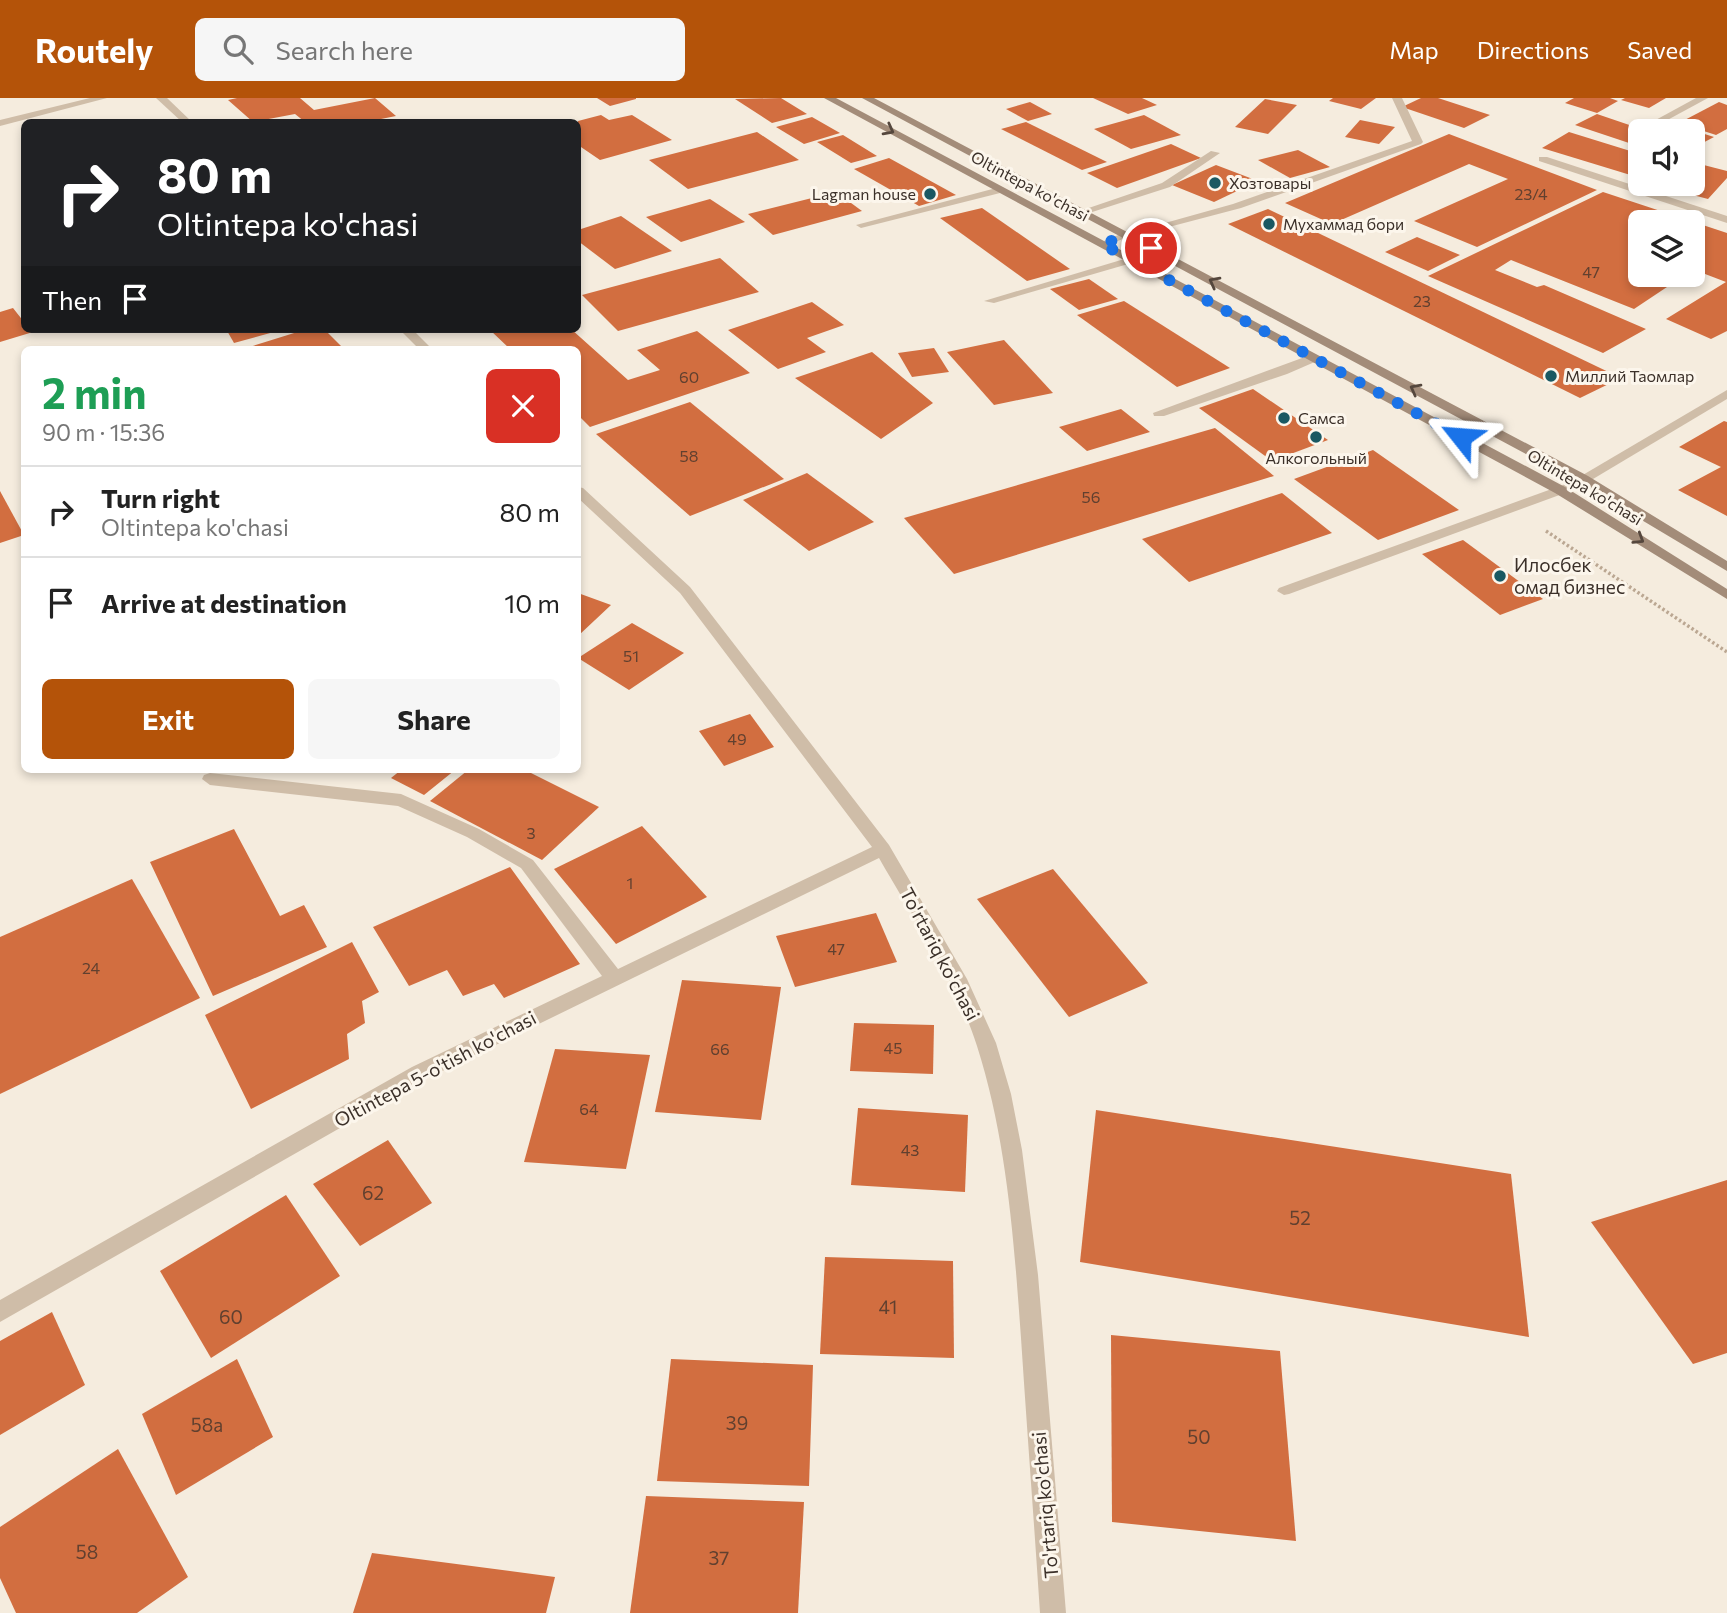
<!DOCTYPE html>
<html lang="en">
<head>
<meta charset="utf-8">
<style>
	body { margin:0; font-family:Commissioner,sans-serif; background:#f6f6f6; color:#222; height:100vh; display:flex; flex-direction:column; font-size:26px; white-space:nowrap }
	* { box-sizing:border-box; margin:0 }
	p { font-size:23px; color:#767676 }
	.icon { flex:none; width:38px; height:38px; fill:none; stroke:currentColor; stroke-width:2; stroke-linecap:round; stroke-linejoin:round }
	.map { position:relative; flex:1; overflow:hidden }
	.panel { position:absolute; left:21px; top:248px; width:560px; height:427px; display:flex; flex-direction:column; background:#fff; border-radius:10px; box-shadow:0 4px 10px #0003 }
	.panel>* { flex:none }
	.guide { position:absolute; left:21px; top:21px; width:560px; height:214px; border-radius:10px; box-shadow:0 4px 10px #0003; background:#202124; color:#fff; overflow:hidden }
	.controls { position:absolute; left:1628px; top:21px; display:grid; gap:14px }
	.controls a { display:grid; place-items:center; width:77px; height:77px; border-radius:10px; background:#fff; box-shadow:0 4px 10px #0003; font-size:35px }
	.pin { position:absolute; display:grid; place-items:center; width:60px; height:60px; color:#fff; margin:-30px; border:4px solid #fff; border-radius:50%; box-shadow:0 2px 7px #0007 }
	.me { position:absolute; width:77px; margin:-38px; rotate:298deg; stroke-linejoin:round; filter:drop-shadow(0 0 5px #0008) }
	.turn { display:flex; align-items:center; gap:24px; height:147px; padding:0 21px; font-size:32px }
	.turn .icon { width:91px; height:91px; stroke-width:2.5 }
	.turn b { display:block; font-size:49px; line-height:60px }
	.then { display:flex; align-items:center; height:66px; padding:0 21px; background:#0003; gap:14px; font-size:26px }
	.round { display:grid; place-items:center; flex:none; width:74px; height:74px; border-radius:10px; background:#f6f6f6 }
	.head { display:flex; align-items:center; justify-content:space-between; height:119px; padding:0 21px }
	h1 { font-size:42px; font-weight:700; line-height:52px; color:#1e9e55 }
	.cta { display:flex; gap:14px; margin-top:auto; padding:14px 21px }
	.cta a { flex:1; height:80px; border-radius:10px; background:#b45309; color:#fff; font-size:28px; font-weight:700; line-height:80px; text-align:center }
	.cta a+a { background:#f6f6f6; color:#222 }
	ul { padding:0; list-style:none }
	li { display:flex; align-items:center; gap:21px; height:91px; padding:0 21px; border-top:2px solid #e0e0e0 }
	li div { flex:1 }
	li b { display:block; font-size:26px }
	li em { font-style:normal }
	header { display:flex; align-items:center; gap:42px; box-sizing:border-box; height:98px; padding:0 35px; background:#b45309; color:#fff }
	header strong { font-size:33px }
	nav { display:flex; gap:38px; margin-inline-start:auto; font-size:24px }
	.search { width:490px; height:63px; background:#f6f6f6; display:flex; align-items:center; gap:18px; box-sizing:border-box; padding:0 24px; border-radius:10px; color:#767676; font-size:26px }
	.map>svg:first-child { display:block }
</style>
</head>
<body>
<header>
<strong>Routely</strong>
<div class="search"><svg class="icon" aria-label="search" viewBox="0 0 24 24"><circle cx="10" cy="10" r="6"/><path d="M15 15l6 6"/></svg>Search here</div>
<nav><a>Map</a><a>Directions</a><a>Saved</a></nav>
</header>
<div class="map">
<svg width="1727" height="1515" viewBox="0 0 1727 1515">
	<rect width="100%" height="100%" fill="#f5ecde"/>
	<g fill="#d26e40">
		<path d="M 237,0 L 300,0 L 314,12 L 375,0 L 396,18 L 366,24 L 305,24 L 295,16 L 253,24 L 228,2 Z"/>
		<path d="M 597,0 L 636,0 L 636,1 L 610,8 Z"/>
		<path d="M 781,0 L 807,16 L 772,25 L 735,1 Z"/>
		<path d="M 1093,0 L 1142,0 L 1157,7 L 1128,16 Z"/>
		<path d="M 1333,0 L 1376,0 L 1361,11 L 1329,3 Z"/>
		<path d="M 1421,0 L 1438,0 L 1490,17 L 1464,30 L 1402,9 Z"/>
		<path d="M 1574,0 L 1610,0 L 1618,3 L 1597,15 L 1565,5 Z"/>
		<path d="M 1625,0 L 1666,0 L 1649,10 L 1621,2 Z"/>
		<path d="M 1265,1 L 1297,7 L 1268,36 L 1235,29 Z"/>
		<path d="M 1030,4 L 1052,16 L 1028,23 L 1006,11 Z"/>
		<path d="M 1719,4 L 1727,7 L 1727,31 L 1716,37 L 1679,25 Z"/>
		<path d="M 1597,16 L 1647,33 L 1640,33 L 1640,40 L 1629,45 L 1575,27 Z"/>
		<path d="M 601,17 L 609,22 L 632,17 L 672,42 L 600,62 L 578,47 L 578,23 Z"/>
		<path d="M 1144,17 L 1181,37 L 1131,51 L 1094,31 Z"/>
		<path d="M 812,19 L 840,35 L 804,46 L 776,29 Z"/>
		<path d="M 1360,22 L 1395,29 L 1379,46 L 1345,39 Z"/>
		<path d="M 1026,24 L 1107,64 L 1082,72 L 1001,31 Z"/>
		<path d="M 1676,26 L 1692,32 L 1714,39 L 1695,49 L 1692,48 L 1692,33 L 1662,33 Z"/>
		<path d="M 757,34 L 799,62 L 688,91 L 649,62 Z"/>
		<path d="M 1569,34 L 1640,56 L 1640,78 L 1637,79 L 1542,50 Z"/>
		<path d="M 1449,36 L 1597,92 L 1477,149 L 1414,123 L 1508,81 L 1469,66 L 1332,126 L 1285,105 Z"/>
		<path d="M 843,37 L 877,58 L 851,65 L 817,44 Z"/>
		<path d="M 1171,46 L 1201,60 L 1117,90 L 1087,75 Z"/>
		<path d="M 1298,52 L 1330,69 L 1290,80 L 1258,62 Z"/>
		<path d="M 889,60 L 956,97 L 919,108 L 854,71 Z"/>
		<path d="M 1692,64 L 1727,73 L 1727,80 L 1708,101 L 1655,87 L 1692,86 Z"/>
		<path d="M 1216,67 L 1258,83 L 1214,104 L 1172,87 Z"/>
		<path d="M 836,94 L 862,113 L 773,137 L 748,116 Z"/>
		<path d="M 1603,94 L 1727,135 L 1727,233 L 1711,241 L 1666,221 L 1726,184 L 1692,171 L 1692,124 L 1640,124 L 1640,177 L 1685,177 L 1634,211 L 1511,162 L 1495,172 L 1537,189 L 1544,187 L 1646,231 L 1603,255 L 1428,178 Z"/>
		<path d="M 710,101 L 745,124 L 681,144 L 646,119 Z"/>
		<path d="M 982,110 L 1070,171 L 1027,183 L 940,120 Z"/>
		<path d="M 1268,111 L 1621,280 L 1580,300 L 1228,126 Z"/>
		<path d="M 621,118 L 672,153 L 615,171 L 578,143 L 578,132 Z"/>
		<path d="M 1417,139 L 1460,157 L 1428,173 L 1385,154 Z"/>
		<path d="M 720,160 L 759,194 L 618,233 L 582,197 Z"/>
		<path d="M 1089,181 L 1118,201 L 1079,212 L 1050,191 Z"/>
		<path d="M 1124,203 L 1230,270 L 1177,289 L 1077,217 Z"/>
		<path d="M 812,204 L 844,227 L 807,240 L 826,254 L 778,271 L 728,232 Z"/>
		<path d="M 13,210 L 24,224 L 24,231 L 33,234 L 0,244 L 0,214 Z"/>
		<path d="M 226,231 L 280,231 L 281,232 L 234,245 Z"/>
		<path d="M 307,231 L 324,231 L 341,248 L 327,252 L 240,252 Z"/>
		<path d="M 571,231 L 628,282 L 660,272 L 637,252 L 697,233 L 750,275 L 590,329 L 578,317 L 578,252 L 511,252 L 490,232 Z"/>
		<path d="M 1004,242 L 1053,295 L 994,307 L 947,254 Z"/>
		<path d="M 934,250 L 949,274 L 912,279 L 898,255 Z"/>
		<path d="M 872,254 L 933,305 L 881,341 L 795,280 Z"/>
		<path d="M 1253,291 L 1328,342 L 1272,363 L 1199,310 Z"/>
		<path d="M 690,304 L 784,381 L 690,418 L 596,336 Z"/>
		<path d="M 1121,311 L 1150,334 L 1087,353 L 1059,329 Z"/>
		<path d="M 1724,323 L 1727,324 L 1727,418 L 1678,392 L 1721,369 L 1679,349 Z"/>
		<path d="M 1215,330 L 1274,378 L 954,476 L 904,420 Z"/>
		<path d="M 1373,352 L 1459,412 L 1378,442 L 1294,381 Z"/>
		<path d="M 807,375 L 874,424 L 809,453 L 743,402 Z"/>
		<path d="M 0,393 L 24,437 L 0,445 Z"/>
		<path d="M 1282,395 L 1332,435 L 1189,484 L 1142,441 Z"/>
		<path d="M 1463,442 L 1543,501 L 1500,517 L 1422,456 Z"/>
		<path d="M 578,495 L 611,507 L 578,538 Z"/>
		<path d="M 632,525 L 684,555 L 629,592 L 578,560 Z"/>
		<path d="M 750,616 L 774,649 L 724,668 L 699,633 Z"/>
		<path d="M 401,672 L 455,672 L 424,697 L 391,680 Z"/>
		<path d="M 468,672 L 525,672 L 599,709 L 542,762 L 430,703 Z"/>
		<path d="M 642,728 L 707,799 L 616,846 L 554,771 Z"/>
		<path d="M 234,731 L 280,818 L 304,807 L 327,849 L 213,898 L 150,764 Z"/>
		<path d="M 510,769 L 580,866 L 504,900 L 494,886 L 463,898 L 447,872 L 409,888 L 373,829 Z"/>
		<path d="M 1053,771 L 1148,885 L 1069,919 L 977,801 Z"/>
		<path d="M 132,781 L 200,900 L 0,996 L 0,839 Z"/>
		<path d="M 876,815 L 897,864 L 795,889 L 776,838 Z"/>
		<path d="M 352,844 L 379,894 L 362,903 L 365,925 L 347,936 L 349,961 L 251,1011 L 205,917 Z"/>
		<path d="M 682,882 L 781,889 L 761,1022 L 655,1014 Z"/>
		<path d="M 854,925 L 934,927 L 933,976 L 850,973 Z"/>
		<path d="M 555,951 L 650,957 L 626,1071 L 524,1064 Z"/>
		<path d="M 858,1010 L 968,1017 L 965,1094 L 851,1087 Z"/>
		<path d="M 1096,1012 L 1511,1076 L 1529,1239 L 1080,1164 Z"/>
		<path d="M 388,1042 L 432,1105 L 360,1148 L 313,1086 Z"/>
		<path d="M 1727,1082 L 1727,1255 L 1693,1266 L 1591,1124 Z"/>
		<path d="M 286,1097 L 340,1178 L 211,1260 L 160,1173 Z"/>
		<path d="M 825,1159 L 953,1163 L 954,1260 L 820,1256 Z"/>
		<path d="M 52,1214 L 85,1287 L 0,1337 L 0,1243 Z"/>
		<path d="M 1111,1237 L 1280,1253 L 1296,1443 L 1112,1424 Z"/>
		<path d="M 237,1261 L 273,1339 L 176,1397 L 142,1316 Z"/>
		<path d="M 671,1261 L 813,1267 L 809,1388 L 657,1383 Z"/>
		<path d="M 118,1351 L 188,1479 L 137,1515 L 16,1515 L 0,1480 L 0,1429 Z"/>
		<path d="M 646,1398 L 804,1404 L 798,1515 L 630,1515 Z"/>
		<path d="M 372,1455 L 555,1479 L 546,1515 L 353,1515 Z"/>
	</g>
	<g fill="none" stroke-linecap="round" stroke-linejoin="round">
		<path stroke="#bba792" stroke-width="3.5" stroke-dasharray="2.5 2.5" stroke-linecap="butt" d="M 1546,433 L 1727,554"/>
		<g fill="#cfbda8" fill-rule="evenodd">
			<path d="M 1392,0 L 1402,0 L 1423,44 L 1421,46 L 1241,110 L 1127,140 L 1122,137 L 1233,106 L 1412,43 Z"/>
			<path d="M 1211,53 L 1220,55 L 1170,89 L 1086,116 L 1077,114 L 1162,85 Z"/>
			<path d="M 1539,59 L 1547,59 L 1727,118 L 1727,125 L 1539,63 Z"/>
			<path d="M 1560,388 L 1567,392 L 1565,395 L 1289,496 L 1284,497 L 1277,493 L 1279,490 Z"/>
		</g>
		<g fill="#cfbda8" fill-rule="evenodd">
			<path d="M 156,0 L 167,0 L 192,24 L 182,24 Z"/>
			<path d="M 1696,0 L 1708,0 L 1660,26 L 1652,24 Z"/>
			<path d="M 1000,89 L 1004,90 L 1004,94 L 861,130 L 856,127 Z"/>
			<path d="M 1131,159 L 1137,162 L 1135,164 L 994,205 L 984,203 Z"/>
			<path d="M 399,231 L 412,231 L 433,252 L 420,252 Z"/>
			<path d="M 1313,256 L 1317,257 L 1317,263 L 1287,276 L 1164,318 L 1154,318 L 1153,315 Z"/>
			<path d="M 1727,292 L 1727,301 L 1588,384 L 1583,385 L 1576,381 Z"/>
			<path d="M 578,389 L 583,390 L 690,489 L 889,747 L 967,881 L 996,945 L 1011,996 L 1022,1052 L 1038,1177 L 1066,1515 L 1040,1515 C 1034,1423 1027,1332 1021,1240 C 1014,1143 1007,1042 977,948 C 956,882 913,820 879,760 L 426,981 L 0,1224 L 0,1202 L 412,969 L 602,878 L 521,770 L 467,739 L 398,708 L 210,687 L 202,681 L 204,677 L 210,675 L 401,696 L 479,731 L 533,762 L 618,871 L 872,749 L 680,495 L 578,400 Z"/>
		</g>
		<g fill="#cfbda8" fill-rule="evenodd">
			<path d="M 90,0 L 107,0 L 0,28 L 0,22 Z"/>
			<path d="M 1123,135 L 1132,137 L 1106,148 L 1097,146 Z"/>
			<path d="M 1583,377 L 1590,381 L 1588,384 L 1560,396 L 1553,392 Z"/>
		</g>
		<g fill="#a38c79" fill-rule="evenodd">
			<path d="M 824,0 L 836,0 L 1565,389 L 1727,491 L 1727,501 L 1555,395 Z"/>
			<path d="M 862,0 L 874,0 L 1588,378 L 1727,463 L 1727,473 L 1578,384 Z"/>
		</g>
	</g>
	<defs><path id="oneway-chevron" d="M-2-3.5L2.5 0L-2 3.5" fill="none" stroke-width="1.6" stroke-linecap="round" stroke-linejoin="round" transform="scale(1.75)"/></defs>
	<g stroke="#55473d">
		<use href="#oneway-chevron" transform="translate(889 32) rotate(28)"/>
		<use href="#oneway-chevron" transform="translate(1214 184) rotate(-152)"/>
		<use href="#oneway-chevron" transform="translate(1415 291) rotate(-152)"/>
		<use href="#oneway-chevron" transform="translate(1639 441) rotate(32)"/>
	</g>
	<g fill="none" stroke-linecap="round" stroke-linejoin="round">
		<path stroke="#1a73e8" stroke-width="12" stroke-dasharray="0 21.6" d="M 1151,150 L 1127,138 L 1102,146 L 1461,339"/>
	</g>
	<g fill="#1a5862" stroke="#fcf6ec" stroke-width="2.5">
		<circle cx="1215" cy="85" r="7"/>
		<circle cx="930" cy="96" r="7"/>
		<circle cx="1269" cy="126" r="7"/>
		<circle cx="1551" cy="278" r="7"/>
		<circle cx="1284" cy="320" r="7"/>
		<circle cx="1316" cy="339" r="7"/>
		<circle cx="1500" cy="478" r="7"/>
	</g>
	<g text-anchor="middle" stroke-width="6" stroke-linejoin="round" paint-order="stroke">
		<g font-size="16" fill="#3b3029" stroke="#fcf6ec" text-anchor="start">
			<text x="1229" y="91">Хозтовары</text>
			<text x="916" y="102" text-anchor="end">Lagman house</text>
			<text x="1283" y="132">Мухаммад бори</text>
			<text x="1565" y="284">Миллий Таомлар</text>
			<text x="1298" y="326">Самса</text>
			<text x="1316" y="366" text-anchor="middle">Алкогольный</text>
		</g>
		<g font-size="16" fill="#3b3029" stroke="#fcf6ec">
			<text transform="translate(1030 88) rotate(28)" y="6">Oltintepa ko'chasi</text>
			<text transform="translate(1585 389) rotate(31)" y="6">Oltintepa ko'chasi</text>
		</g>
		<g font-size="16" fill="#61402f">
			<text x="1531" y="102">23/4</text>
			<text x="1591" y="180">47</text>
			<text x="1422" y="209">23</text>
			<text x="689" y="285">60</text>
			<text x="689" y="364">58</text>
			<text x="1091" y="405">56</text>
			<text x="631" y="564">51</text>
			<text x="737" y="647">49</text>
			<text x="531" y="741">3</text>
			<text x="630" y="791">1</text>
			<text x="836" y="857">47</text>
			<text x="91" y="876">24</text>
			<text x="893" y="956">45</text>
			<text x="720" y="957">66</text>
			<text x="589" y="1017">64</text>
			<text x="910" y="1058">43</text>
		</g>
		<g font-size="19" fill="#3b3029" stroke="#fcf6ec" text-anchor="start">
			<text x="1514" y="474">Илосбек<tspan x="1514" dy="22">омад бизнес</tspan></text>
		</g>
		<g font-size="19" fill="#3b3029" stroke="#fcf6ec">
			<text transform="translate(940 856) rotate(62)" y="7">To'rtariq ko'chasi</text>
			<text transform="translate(435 971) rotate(-28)" y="7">Oltintepa 5-o'tish ko'chasi</text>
			<text transform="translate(1045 1407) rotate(-95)" y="7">To'rtariq ko'chasi</text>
		</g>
		<g font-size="19" fill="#61402f">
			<text x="373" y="1102">62</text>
			<text x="1300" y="1127">52</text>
			<text x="888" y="1216">41</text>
			<text x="231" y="1226">60</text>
			<text x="737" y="1332">39</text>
			<text x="207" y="1334">58a</text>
			<text x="1199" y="1346">50</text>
			<text x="87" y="1461">58</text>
			<text x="719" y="1467">37</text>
		</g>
	</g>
</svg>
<div class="controls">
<a><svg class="icon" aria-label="sound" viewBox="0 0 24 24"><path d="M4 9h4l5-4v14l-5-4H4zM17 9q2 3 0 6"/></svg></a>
<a><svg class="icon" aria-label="layers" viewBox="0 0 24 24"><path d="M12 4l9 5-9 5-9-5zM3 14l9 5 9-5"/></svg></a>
</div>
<div class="pin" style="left:1151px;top:150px;background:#d93025"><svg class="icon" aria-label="arrive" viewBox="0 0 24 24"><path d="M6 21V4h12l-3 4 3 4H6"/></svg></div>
<svg class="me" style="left:1461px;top:339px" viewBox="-20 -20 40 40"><path d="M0-17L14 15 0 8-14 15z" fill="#1a73e8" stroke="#fff" stroke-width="4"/></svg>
<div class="guide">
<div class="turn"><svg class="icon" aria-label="right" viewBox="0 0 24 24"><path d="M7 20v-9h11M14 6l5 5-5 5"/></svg><div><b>80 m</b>Oltintepa ko'chasi</div></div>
<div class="then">Then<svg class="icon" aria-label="arrive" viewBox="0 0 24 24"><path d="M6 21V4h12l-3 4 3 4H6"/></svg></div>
</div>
<section class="panel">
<div class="head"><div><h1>2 min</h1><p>90 m · 15:36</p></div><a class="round" style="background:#d93025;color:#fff"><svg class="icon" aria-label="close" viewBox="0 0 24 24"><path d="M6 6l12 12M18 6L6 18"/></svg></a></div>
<ul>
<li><svg class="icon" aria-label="right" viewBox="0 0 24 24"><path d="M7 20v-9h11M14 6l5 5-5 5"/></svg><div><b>Turn right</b><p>Oltintepa ko'chasi</p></div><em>80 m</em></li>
<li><svg class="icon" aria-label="arrive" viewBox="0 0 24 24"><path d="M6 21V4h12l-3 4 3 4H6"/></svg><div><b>Arrive at destination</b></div><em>10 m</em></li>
</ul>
<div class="cta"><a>Exit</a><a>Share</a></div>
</section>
</div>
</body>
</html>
